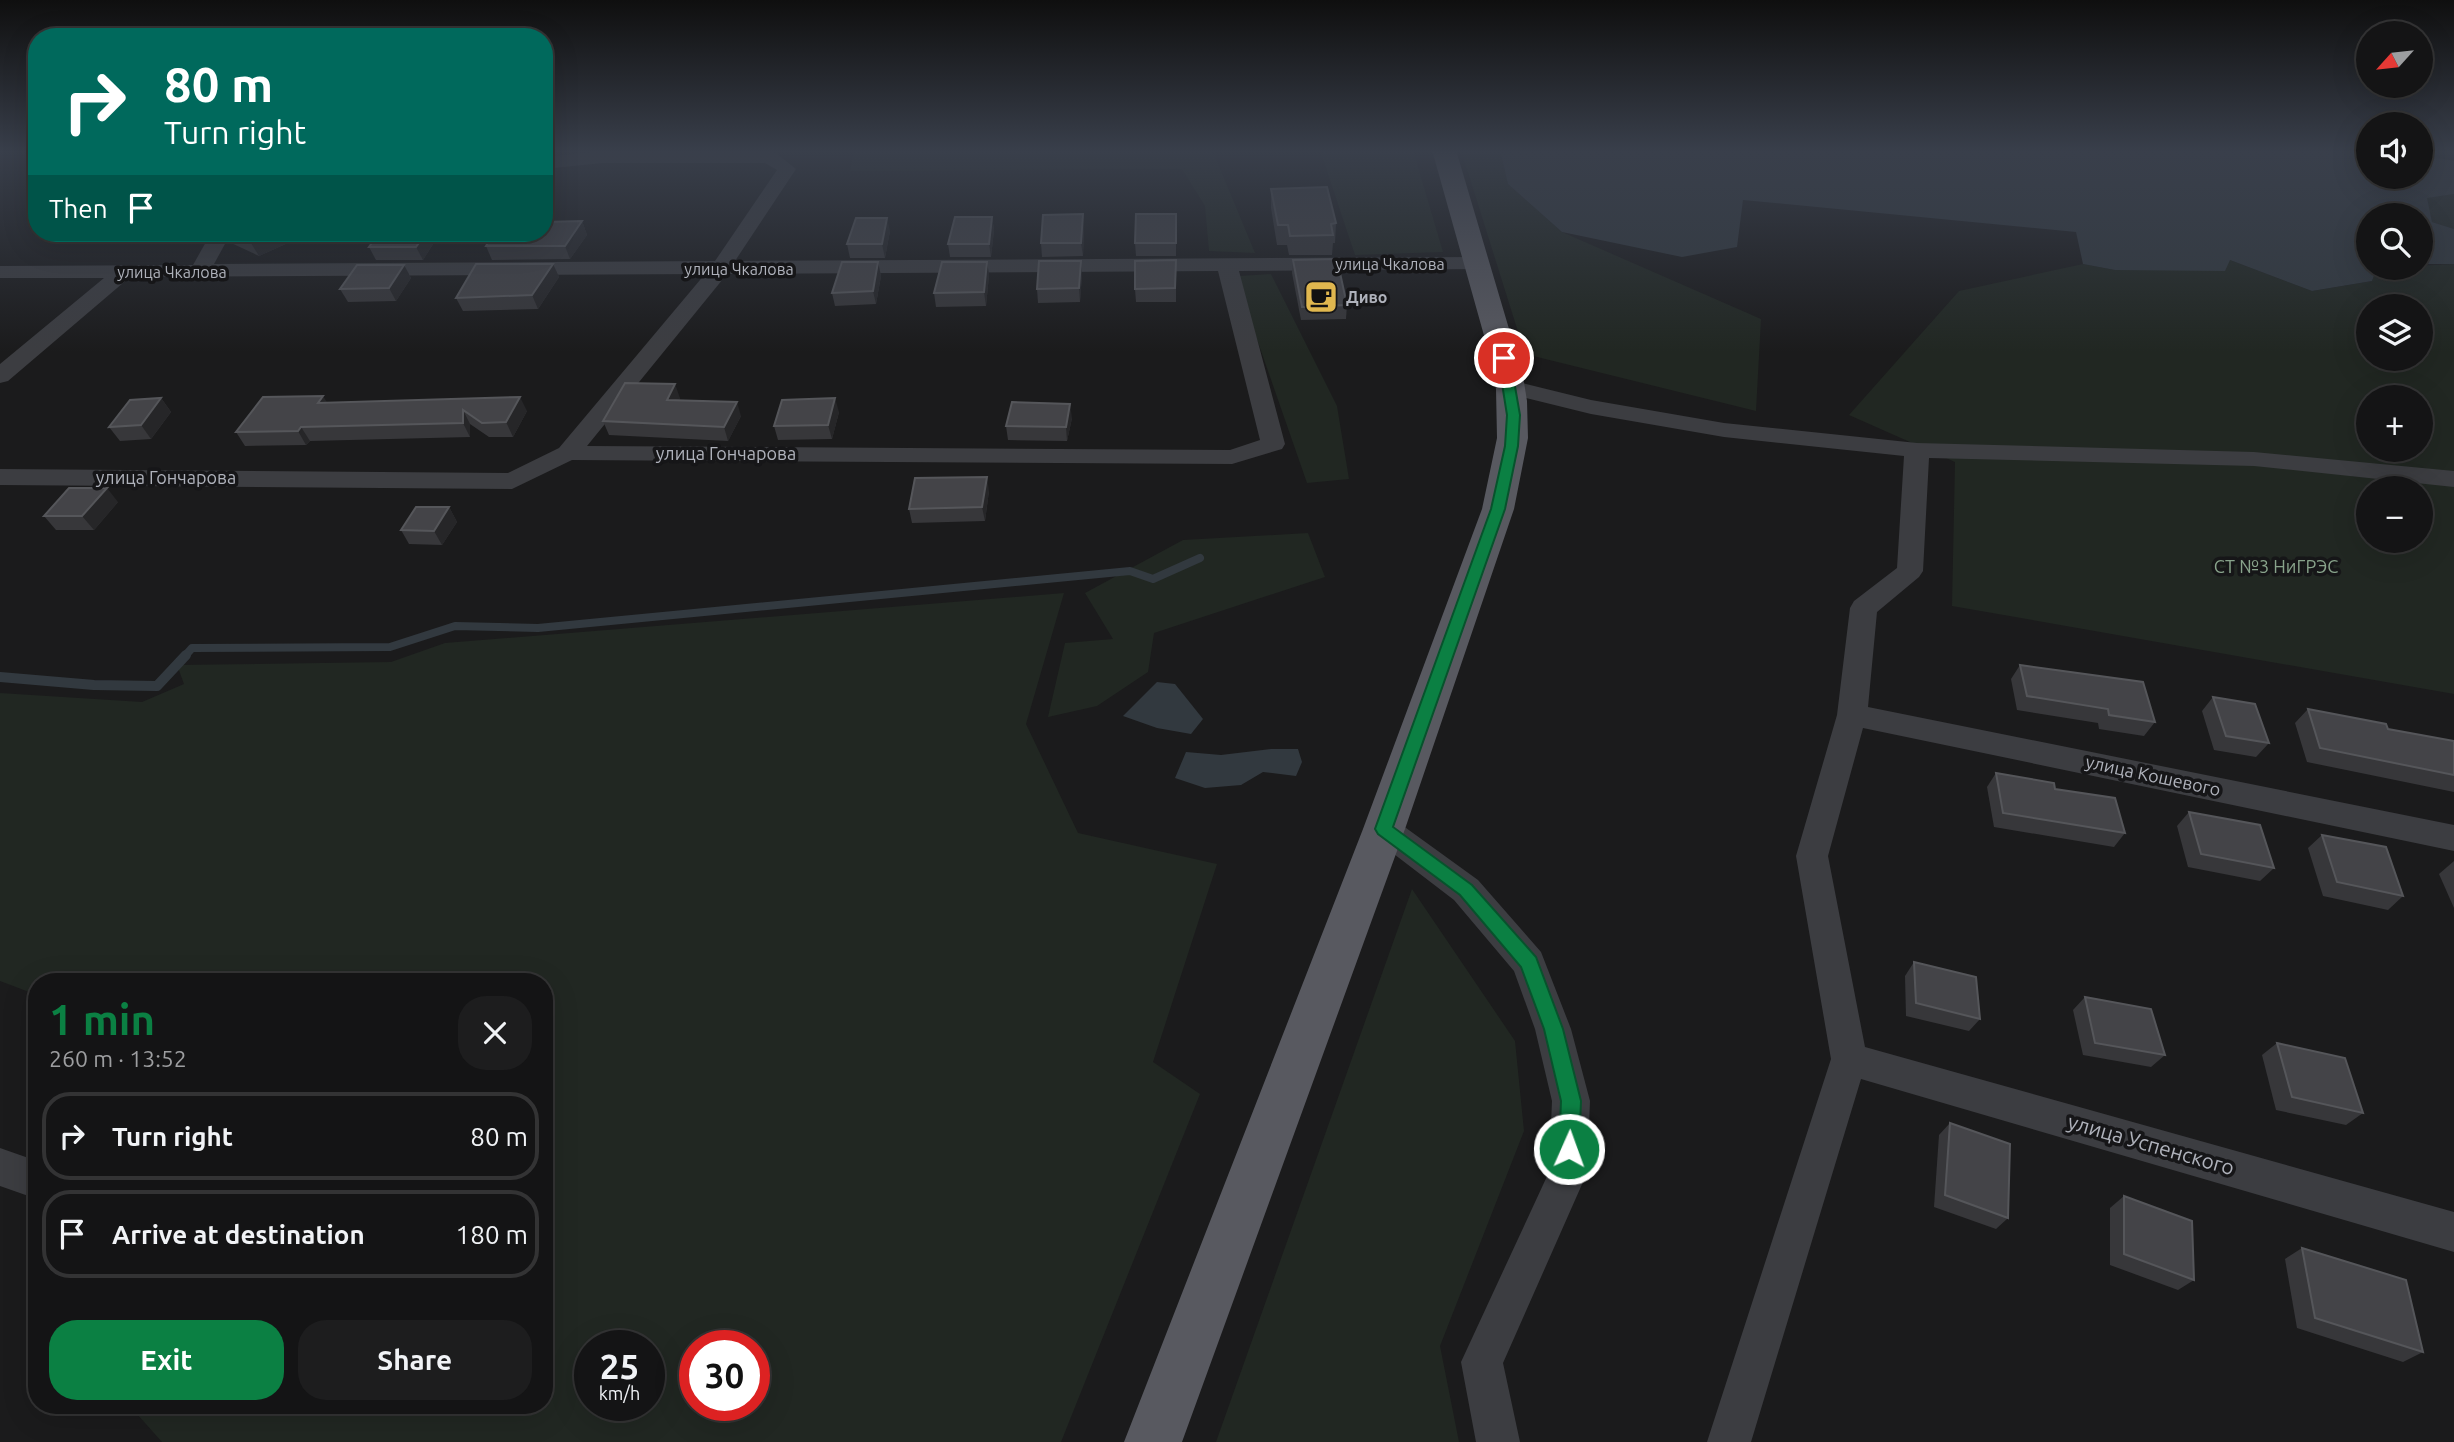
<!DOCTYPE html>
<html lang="en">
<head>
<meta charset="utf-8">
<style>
	body { margin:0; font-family:Ubuntu,sans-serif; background:#1d1d1e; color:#f1f3f6; height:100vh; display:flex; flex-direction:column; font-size:26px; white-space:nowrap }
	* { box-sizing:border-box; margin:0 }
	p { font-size:23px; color:#9d9ea0 }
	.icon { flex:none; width:38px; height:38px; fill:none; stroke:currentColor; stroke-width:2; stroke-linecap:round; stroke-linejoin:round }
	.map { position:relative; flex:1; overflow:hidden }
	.panel { position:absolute; left:28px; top:973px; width:525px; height:441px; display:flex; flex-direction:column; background:#141415; border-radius:28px; box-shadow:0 7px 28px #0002,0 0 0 2px #333334 }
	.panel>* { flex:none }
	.guide { position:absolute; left:28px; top:28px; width:525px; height:214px; border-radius:28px; box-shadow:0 7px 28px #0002,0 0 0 2px #333334; background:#00695c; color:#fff; overflow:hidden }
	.needle { width:46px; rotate:243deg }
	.controls { position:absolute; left:2356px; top:21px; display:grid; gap:14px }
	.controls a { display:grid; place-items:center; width:77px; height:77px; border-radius:50%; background:#141415; box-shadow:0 7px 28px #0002,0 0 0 2px #333334; font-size:35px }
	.speed { position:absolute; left:574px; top:1330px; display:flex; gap:14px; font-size:35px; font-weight:700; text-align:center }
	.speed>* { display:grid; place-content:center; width:91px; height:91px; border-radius:50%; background:#141415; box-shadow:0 7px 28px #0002,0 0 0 2px #333334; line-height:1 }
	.speed small { font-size:18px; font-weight:400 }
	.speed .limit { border:10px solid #d22; background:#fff; color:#111 }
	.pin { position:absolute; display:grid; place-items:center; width:60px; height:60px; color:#fff; margin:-30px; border:4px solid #fff; border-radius:50%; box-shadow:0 2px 7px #0007 }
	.me { position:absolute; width:77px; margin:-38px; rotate:2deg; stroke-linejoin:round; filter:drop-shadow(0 0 5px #0008) }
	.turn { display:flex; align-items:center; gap:24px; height:147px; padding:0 21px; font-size:32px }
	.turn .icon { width:91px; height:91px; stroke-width:2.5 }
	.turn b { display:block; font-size:49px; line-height:60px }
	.then { display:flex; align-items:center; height:66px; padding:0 21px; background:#0003; gap:14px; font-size:26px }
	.round { display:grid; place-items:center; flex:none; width:74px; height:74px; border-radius:28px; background:#1d1d1e }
	.summary { display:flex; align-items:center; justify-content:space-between; height:119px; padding:0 21px }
	h1 { font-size:42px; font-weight:700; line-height:52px; color:#0b8043 }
	.primary-button { display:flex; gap:14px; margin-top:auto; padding:14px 21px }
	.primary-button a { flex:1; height:80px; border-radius:28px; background:#0b8043; color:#fff; font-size:28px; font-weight:700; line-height:80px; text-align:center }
	.primary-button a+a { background:#1d1d1e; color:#f1f3f6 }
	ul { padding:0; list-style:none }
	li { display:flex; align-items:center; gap:21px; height:88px; margin:0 14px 10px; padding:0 7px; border:4px solid #333334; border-radius:28px }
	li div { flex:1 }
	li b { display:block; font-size:26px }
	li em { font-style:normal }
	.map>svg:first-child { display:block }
</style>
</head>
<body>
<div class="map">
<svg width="2454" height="1442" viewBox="0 0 2454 1442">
	<rect width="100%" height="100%" fill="#1b1b1c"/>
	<g fill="#212722" fill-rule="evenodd">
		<path d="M 854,150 L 1206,150 L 1214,154 L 1255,253 L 1209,251 L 1205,206 L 1182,169 L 850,171 Z"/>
		<path d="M 1320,150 L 1413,150 L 1443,252 L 1355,255 Z"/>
		<path d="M 1461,150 L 1500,150 L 1508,184 L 1562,232 L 1761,319 L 1756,411 L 1525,354 Z"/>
		<path d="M 2454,194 L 2454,229 L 2432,222 L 2426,197 Z"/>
		<path d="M 2230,260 L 2312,291 L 2372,281 L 2377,268 L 2454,264 L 2454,694 L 1952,606 L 1955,462 L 1849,415 L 1959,291 L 2083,264 L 2115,270 ZM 2368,306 L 2420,306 L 2420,359 L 2368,359 ZM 2368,397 L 2420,397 L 2420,450 L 2368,450 ZM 2368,488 L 2420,488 L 2420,541 L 2368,541 Z"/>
		<path d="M 1271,274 L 1337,406 L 1349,479 L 1307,483 L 1252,325 L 1239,276 Z"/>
		<path d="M 1308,533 L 1325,577 L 1154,633 L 1148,672 L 1097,706 L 1048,717 L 1065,643 L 1113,639 L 1085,593 L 1183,540 Z"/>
		<path d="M 1064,593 L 1026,724 L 1078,833 L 1217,864 L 1153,1062 L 1200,1094 L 1061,1442 L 162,1442 L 129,1405 L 544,1405 L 544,982 L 37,982 L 37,995 L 0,981 L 0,693 L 142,702 L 184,684 L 177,665 L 391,662 L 445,643 ZM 590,1346 L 649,1346 L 649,1405 L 590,1405 ZM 695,1346 L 754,1346 L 754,1405 L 695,1405 Z"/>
		<path d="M 1412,889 L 1515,1041 L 1524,1131 L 1440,1346 L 1459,1442 L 1216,1442 Z"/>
	</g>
	<g fill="#32393f">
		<path d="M 1500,150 L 2368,150 L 2368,177 L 2420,177 L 2420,154 L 2454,161 L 2454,194 L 2427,198 L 2432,222 L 2454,229 L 2454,264 L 2420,264 L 2420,215 L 2368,215 L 2368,268 L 2377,268 L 2372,281 L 2312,291 L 2230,260 L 2225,271 L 2115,270 L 2083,264 L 2076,232 L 1743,200 L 1737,247 L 1682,257 L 1562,232 L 1508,184 Z"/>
		<path d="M 1157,682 L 1175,684 L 1203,719 L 1191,734 L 1157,728 L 1123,716 Z"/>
		<path d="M 1271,749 L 1298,749 L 1302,762 L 1296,776 L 1263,772 L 1241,785 L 1205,788 L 1175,778 L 1186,752 L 1221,755 Z"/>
	</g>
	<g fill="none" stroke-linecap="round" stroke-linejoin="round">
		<path stroke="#32393f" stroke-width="8" d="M 184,657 L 192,648 L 390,647 L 455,626 L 538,628 L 1130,571 L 1153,579 L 1200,558"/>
		<path stroke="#32393f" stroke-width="10" d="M 0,677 L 94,685 L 157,686 L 186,655"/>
		<g fill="#3c3d41" fill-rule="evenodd">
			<path d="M 602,151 L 769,151 L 776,153 L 796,169 L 735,261 L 1479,257 L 1486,259 L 1489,263 L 1486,267 L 1479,269 L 1239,271 L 1285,444 L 1282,449 L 1232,464 L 572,460 L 512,489 L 0,485 L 0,469 L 508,473 L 559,448 L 705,274 L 130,277 L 8,381 L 0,383 L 0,364 L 104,278 L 0,278 L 0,266 L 193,265 L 211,233 L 231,233 L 214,264 L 715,261 L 777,170 L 765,163 L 602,163 L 544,169 L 544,157 ZM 1218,271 L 1260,440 L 1230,450 L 587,446 L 727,274 Z"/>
			<path d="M 1510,380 L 1591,400 L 1724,423 L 1917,443 L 2254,452 L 2454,471 L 2454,487 L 2254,466 L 1929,458 L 1923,571 L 1919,577 L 1877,612 L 1868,707 L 2454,825 L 2454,851 L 1863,728 L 1828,856 L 1865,1047 L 2454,1212 L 2454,1252 L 1861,1079 L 1751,1442 L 1707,1442 L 1831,1059 L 1796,856 L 1837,715 L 1850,608 L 1854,601 L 1897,568 L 1904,456 L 1724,437 L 1591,414 L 1502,392 L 1498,387 L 1502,382 Z"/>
			<path d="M 1384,816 L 1395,820 L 1478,880 L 1541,952 L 1571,1029 L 1590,1101 L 1587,1173 L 1503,1363 L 1520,1442 L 1476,1442 L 1461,1362 L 1549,1172 L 1552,1101 L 1535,1029 L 1514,971 L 1454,900 L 1373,838 L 1368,829 L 1373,820 Z"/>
			<path d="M 0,1148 L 37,1161 L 37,1199 L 0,1186 Z"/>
		</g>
		<path fill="#585960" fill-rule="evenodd" d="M 1432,150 L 1456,150 L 1523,376 L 1527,401 L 1528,438 L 1514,509 L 1405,829 L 1182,1442 L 1124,1442 L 1363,829 L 1482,509 L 1497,438 L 1496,389 L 1485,339 Z"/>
	</g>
	<g fill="#37373a">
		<path d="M 1271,189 L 1336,223 L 1335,243 L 1333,243 L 1332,255 L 1289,255 L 1287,245 L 1277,245 L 1271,208 Z"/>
		<path d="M 1176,214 L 1176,256 L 1136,256 L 1135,243 Z"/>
		<path d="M 992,217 L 994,230 L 991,257 L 950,257 L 948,244 Z"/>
		<path d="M 582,221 L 587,235 L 570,259 L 492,260 L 486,246 Z"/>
		<path d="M 1084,227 L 1083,256 L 1042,257 L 1041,243 Z"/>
		<path d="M 890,231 L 885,258 L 850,258 L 847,244 Z"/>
		<path d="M 224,233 L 310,233 L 259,256 L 229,242 Z"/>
		<path d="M 435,241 L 423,260 L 376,260 L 369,247 Z"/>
		<path d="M 1176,260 L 1176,302 L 1136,302 L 1135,289 Z"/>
		<path d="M 1293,260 L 1347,305 L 1346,319 L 1301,320 L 1292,273 Z"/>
		<path d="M 878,262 L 881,276 L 876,304 L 835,306 L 832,293 Z"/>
		<path d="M 987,262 L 989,275 L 986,306 L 936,307 L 934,293 Z"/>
		<path d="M 553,264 L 559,277 L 538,309 L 463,311 L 456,298 Z"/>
		<path d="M 404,265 L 411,278 L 396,301 L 348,302 L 340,289 Z"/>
		<path d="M 1082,274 L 1080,302 L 1038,303 L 1037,289 Z"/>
		<path d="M 161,398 L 171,412 L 151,439 L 120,441 L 109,427 Z"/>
		<path d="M 680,398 L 679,400 L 741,416 L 728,441 L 609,435 L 603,421 Z"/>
		<path d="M 327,403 L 527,411 L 513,437 L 489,437 L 470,424 L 470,437 L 310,441 L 306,445 L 245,446 L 236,432 Z"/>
		<path d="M 839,412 L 832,439 L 778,440 L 774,426 Z"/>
		<path d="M 1072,418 L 1067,441 L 1008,440 L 1006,426 Z"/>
		<path d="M 989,491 L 985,521 L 912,523 L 909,509 Z"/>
		<path d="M 118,502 L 94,530 L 56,530 L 44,516 Z"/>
		<path d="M 449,507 L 457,522 L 442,545 L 409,544 L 401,530 Z"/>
		<path d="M 2020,665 L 2155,722 L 2144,736 L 2099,729 L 2098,723 L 2017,710 L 2011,679 Z"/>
		<path d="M 2213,697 L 2269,743 L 2256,757 L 2214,750 L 2202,711 Z"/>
		<path d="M 2308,709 L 2388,729 L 2454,741 L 2454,792 L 2307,762 L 2295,723 Z"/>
		<path d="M 1996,773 L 2125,833 L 2114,847 L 1994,827 L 1987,787 Z"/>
		<path d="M 2189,812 L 2274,868 L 2260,881 L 2188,867 L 2177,826 Z"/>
		<path d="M 2322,835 L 2403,896 L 2388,910 L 2323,896 L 2308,848 Z"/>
		<path d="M 2454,861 L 2454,908 L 2439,874 Z"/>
		<path d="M 1914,962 L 1980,1019 L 1969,1031 L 1906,1016 L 1905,976 Z"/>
		<path d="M 2085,997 L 2165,1055 L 2151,1067 L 2083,1055 L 2073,1010 Z"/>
		<path d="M 2277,1043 L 2363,1113 L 2346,1125 L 2276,1110 L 2262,1055 Z"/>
		<path d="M 1950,1123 L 2008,1218 L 1996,1229 L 1934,1207 L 1939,1135 Z"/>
		<path d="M 2124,1196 L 2194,1280 L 2178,1290 L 2110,1265 L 2110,1208 Z"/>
		<path d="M 2302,1248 L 2423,1352 L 2403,1362 L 2297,1328 L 2285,1259 Z"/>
	</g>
	<g fill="#262628">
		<path d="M 1083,214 L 1084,227 L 1083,256 L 1081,243 Z"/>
		<path d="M 992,217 L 994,230 L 991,257 L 989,244 Z"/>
		<path d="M 887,218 L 890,231 L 885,258 L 882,244 Z"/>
		<path d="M 582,221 L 587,235 L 570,259 L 565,246 Z"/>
		<path d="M 274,233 L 310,233 L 259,256 L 251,243 Z"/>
		<path d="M 426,233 L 431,233 L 435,241 L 423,260 L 416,247 Z"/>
		<path d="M 1081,261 L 1082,274 L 1080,302 L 1079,288 Z"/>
		<path d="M 878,262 L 881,276 L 876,304 L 873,291 Z"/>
		<path d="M 987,262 L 989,275 L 986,306 L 984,292 Z"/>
		<path d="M 553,264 L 559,277 L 538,309 L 532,295 Z"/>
		<path d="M 404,265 L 411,278 L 396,301 L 389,288 Z"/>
		<path d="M 675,384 L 680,398 L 672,414 L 667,400 Z"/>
		<path d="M 323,396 L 332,410 L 318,403 Z"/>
		<path d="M 520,397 L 527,411 L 513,437 L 506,422 Z"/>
		<path d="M 161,398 L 171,412 L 151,439 L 141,425 Z"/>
		<path d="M 835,398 L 839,412 L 832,439 L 828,425 Z"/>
		<path d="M 737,402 L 741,416 L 728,441 L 724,427 Z"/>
		<path d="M 1070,404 L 1072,418 L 1067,441 L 1066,427 Z"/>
		<path d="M 463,410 L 470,424 L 470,437 L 463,423 Z"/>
		<path d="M 301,427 L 310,441 L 306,445 L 298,431 Z"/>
		<path d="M 987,477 L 989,491 L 985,521 L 982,507 Z"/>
		<path d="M 107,488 L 118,502 L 94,530 L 82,516 Z"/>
		<path d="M 449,507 L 457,522 L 442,545 L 434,531 Z"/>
	</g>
	<g fill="#444448" stroke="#55565a" stroke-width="2">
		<path d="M 1327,187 L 1336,223 L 1331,224 L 1333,235 L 1290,236 L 1288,225 L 1278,225 L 1271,189 Z"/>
		<path d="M 1083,214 L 1081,243 L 1041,243 L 1043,215 Z"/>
		<path d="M 1136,214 L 1176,214 L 1176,243 L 1135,243 Z"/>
		<path d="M 955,217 L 992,217 L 989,244 L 948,244 Z"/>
		<path d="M 856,218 L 887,218 L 882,244 L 847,244 Z"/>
		<path d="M 582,221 L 565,246 L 486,246 L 494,233 L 544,233 L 544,222 Z"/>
		<path d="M 230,233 L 274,233 L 251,243 Z"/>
		<path d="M 379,233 L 426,233 L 416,247 L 369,247 Z"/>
		<path d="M 1337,259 L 1347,305 L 1302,307 L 1293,260 Z"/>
		<path d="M 1176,260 L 1175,288 L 1135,289 L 1135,261 Z"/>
		<path d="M 1039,261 L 1081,261 L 1079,288 L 1037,289 Z"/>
		<path d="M 842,262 L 878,262 L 873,291 L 832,293 Z"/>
		<path d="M 942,262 L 987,262 L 984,292 L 934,293 Z"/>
		<path d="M 476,264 L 553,264 L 532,295 L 456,298 Z"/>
		<path d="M 357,265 L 404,265 L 389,288 L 340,289 Z"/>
		<path d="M 625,383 L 675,384 L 667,400 L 737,402 L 724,427 L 603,421 Z"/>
		<path d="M 323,396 L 318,403 L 520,397 L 506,422 L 482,423 L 463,410 L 463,423 L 301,427 L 298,431 L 236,432 L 263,397 Z"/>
		<path d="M 161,398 L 141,425 L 109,427 L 130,400 Z"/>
		<path d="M 835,398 L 828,425 L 774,426 L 782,400 Z"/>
		<path d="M 1012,402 L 1070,404 L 1066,427 L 1006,426 Z"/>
		<path d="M 987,477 L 982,507 L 909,509 L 915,478 Z"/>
		<path d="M 69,488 L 107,488 L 82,516 L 44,516 Z"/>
		<path d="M 416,507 L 449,507 L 434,531 L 401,530 Z"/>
		<path d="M 2020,665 L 2143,682 L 2155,722 L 2109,715 L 2108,709 L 2027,696 Z"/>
		<path d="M 2213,697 L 2255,704 L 2269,743 L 2226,736 Z"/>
		<path d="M 2308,709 L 2386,724 L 2388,729 L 2454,741 L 2454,775 L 2320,748 Z"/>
		<path d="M 1996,773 L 2054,783 L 2055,789 L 2115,798 L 2125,833 L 2003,813 Z"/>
		<path d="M 2189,812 L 2260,825 L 2274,868 L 2201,854 Z"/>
		<path d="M 2322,835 L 2386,847 L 2403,896 L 2337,882 Z"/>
		<path d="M 1914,962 L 1976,977 L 1980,1019 L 1916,1003 Z"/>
		<path d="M 2085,997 L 2151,1009 L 2165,1055 L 2095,1043 Z"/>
		<path d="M 2277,1043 L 2345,1058 L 2363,1113 L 2292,1097 Z"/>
		<path d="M 1950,1123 L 2010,1144 L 2008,1218 L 1945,1195 Z"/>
		<path d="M 2124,1196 L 2192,1221 L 2194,1280 L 2124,1254 Z"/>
		<path d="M 2302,1248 L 2406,1280 L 2423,1352 L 2315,1318 Z"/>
	</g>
	<linearGradient id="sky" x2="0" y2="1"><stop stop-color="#0f0f0f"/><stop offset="0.43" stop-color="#393f4b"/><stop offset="1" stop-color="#393f4b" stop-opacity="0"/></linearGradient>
	<rect width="2454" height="352" fill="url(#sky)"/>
	<path fill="#0b8043" stroke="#07532c" stroke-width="2" d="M 1504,354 L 1510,358 L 1520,415 L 1518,446 L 1505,509 L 1393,827 L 1472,885 L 1536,957 L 1563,1029 L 1581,1101 L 1579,1149 L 1576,1156 L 1569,1159 L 1562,1156 L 1559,1149 L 1561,1101 L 1544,1029 L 1521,967 L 1460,895 L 1378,834 L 1375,829 L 1491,509 L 1505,446 L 1507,415 L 1498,358 Z"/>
	<defs>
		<symbol id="cafe-square" viewBox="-11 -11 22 22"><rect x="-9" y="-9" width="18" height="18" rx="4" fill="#e0b74f" stroke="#161618"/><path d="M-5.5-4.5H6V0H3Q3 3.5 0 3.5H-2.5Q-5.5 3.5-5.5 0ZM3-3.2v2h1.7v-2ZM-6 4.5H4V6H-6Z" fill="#111"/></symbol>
	</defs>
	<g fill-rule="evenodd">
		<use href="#cafe-square" x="1302" y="278" width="38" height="38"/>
	</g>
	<g text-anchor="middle" stroke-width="7" stroke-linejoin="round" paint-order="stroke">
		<g font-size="16" fill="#afb2bb" stroke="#161618">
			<text x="1390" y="270">улица Чкалова</text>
			<text x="739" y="275">улица Чкалова</text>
			<text x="172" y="278">улица Чкалова</text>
		</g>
		<g font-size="16" font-weight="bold" fill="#afb2bb" stroke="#161618" text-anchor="start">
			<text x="1346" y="303">Диво</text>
		</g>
		<g font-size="18" fill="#afb2bb" stroke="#161618">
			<text x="726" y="460">улица Гончарова</text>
			<text x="166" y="484">улица Гончарова</text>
			<text transform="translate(2153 776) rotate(12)" y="6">улица Кошевого</text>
		</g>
		<g font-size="18" fill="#88a38b" stroke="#161618">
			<text x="2276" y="573">СТ №3 НиГРЭС</text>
		</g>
		<g font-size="21" fill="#afb2bb" stroke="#161618">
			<text transform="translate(2151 1145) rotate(16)" y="7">улица Успенского</text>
		</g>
	</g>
</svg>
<div class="controls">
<a><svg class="needle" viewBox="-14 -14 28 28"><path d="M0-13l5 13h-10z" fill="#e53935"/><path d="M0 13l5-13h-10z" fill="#9d9ea0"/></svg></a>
<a><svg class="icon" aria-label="sound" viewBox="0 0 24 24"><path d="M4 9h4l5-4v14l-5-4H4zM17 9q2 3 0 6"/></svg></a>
<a><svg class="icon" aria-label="search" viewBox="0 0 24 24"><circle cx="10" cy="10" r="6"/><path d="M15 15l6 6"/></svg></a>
<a><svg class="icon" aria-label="layers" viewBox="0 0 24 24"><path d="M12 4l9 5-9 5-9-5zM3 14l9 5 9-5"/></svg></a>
<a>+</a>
<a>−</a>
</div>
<div class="speed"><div>25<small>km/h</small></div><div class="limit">30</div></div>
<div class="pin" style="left:1504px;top:358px;background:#d93025"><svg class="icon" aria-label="arrive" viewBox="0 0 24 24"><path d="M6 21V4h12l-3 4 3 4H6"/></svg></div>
<svg class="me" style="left:1569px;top:1149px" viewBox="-20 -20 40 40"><circle r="17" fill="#0b8043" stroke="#fff" stroke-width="3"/><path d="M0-11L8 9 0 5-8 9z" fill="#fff"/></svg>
<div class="guide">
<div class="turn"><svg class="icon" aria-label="right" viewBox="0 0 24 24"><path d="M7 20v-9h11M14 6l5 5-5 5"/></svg><div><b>80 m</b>Turn right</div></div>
<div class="then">Then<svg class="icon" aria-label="arrive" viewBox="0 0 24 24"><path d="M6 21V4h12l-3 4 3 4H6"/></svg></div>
</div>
<section class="panel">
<div class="summary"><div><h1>1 min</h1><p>260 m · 13:52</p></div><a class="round"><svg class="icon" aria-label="close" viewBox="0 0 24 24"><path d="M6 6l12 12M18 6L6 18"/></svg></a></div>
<ul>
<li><svg class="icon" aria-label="right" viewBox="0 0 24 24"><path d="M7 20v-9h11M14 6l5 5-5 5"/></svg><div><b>Turn right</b></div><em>80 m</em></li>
<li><svg class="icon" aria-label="arrive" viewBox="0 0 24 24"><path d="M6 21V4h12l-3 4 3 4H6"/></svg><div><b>Arrive at destination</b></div><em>180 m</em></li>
</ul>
<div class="primary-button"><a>Exit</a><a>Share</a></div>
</section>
</div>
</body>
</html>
